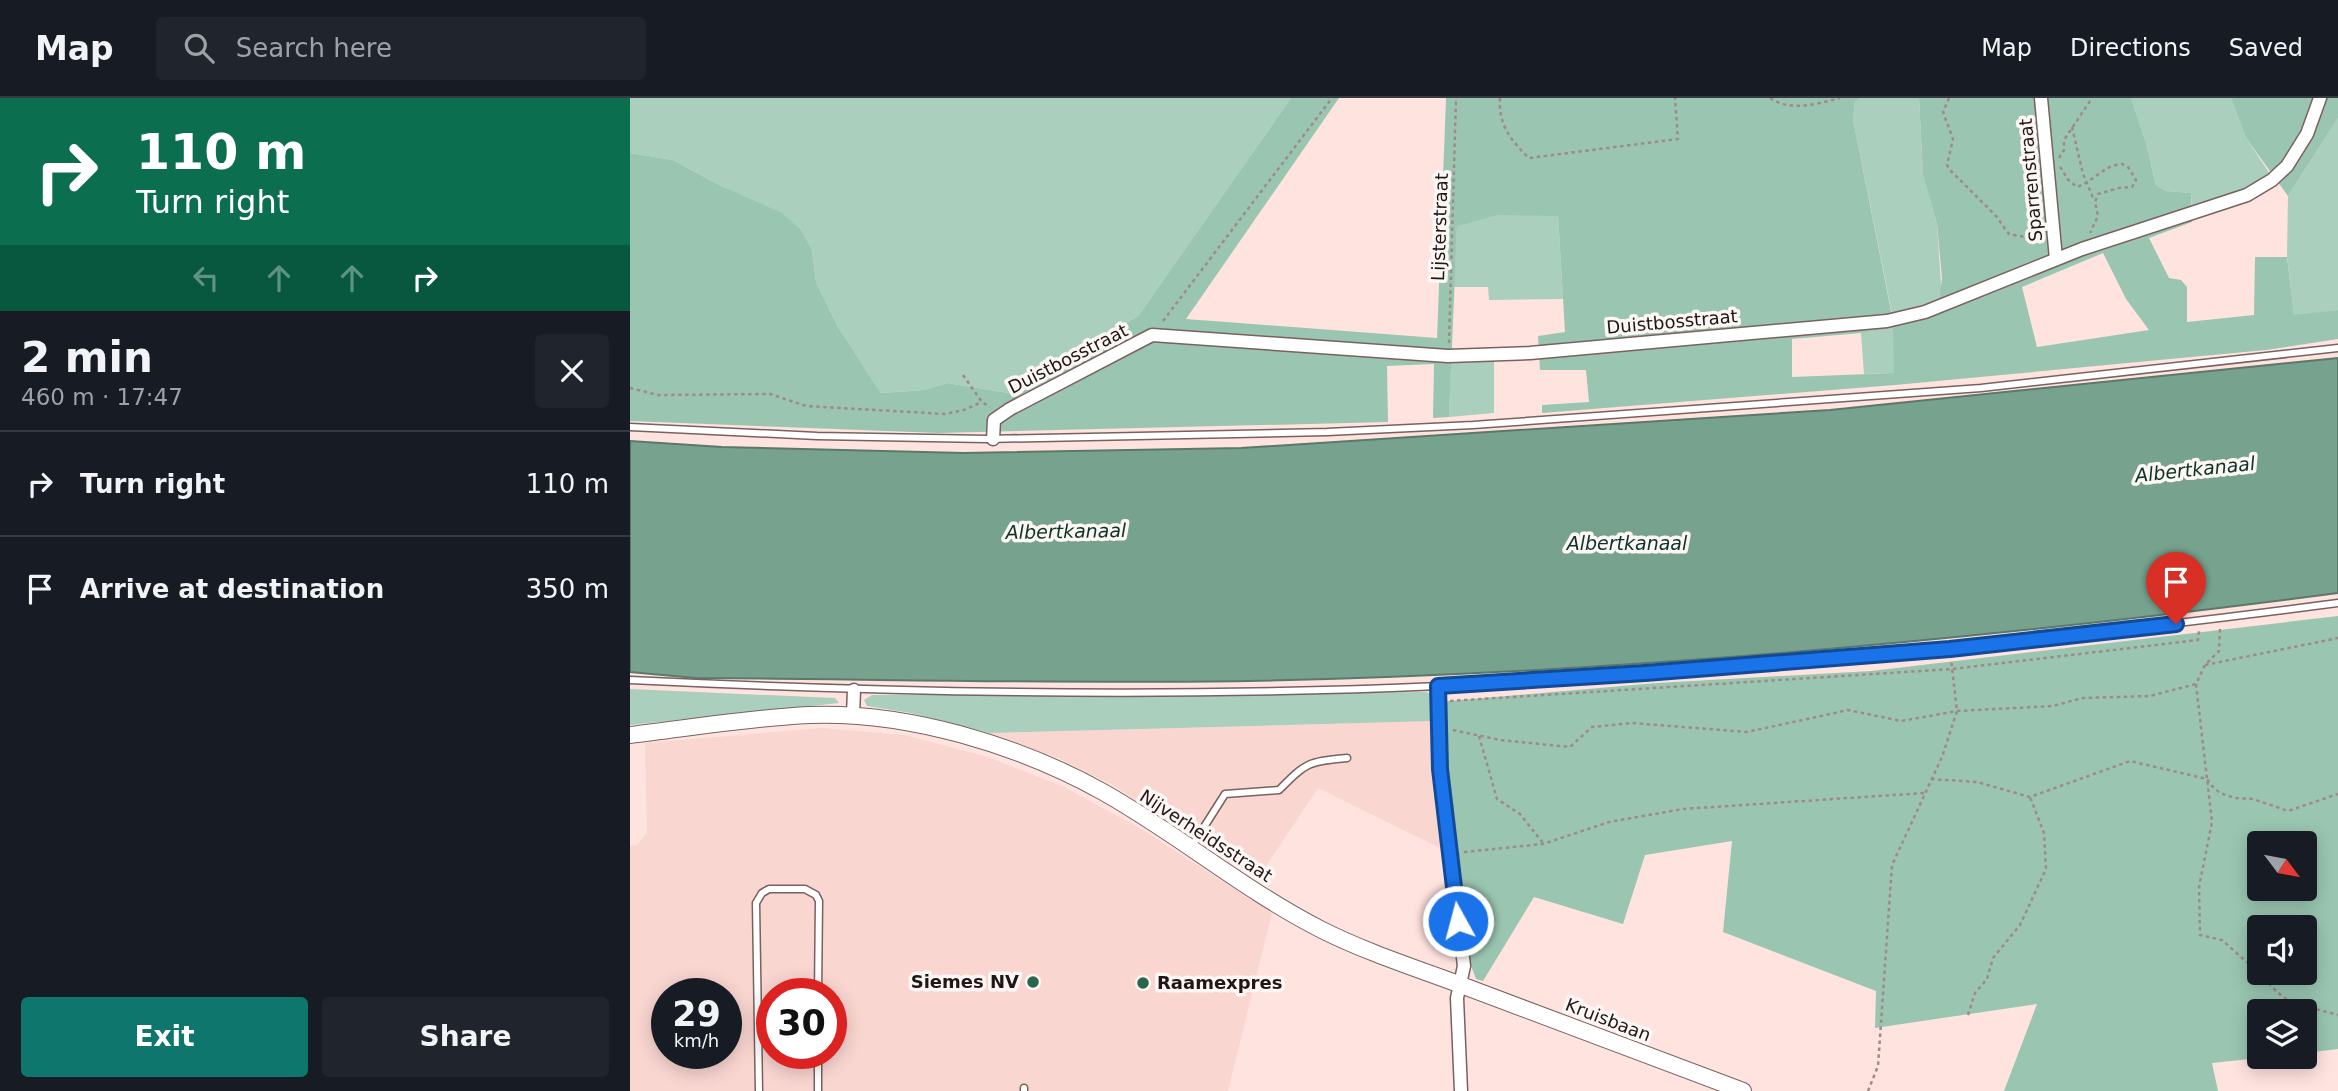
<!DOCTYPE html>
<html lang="en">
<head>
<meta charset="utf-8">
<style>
	body { margin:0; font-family:"DejaVu Sans",sans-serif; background:#20242c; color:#f1f3f6; height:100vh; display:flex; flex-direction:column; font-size:26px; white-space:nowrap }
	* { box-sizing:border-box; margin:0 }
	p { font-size:23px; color:#9ea1a6 }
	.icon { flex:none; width:38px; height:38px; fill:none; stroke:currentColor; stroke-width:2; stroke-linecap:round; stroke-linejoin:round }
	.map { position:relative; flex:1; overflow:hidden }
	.panel { display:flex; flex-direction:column; background:#171b24; width:630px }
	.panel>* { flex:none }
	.hud { background:#0b6e4f; color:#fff; overflow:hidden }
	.needle { width:46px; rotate:122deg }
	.tools { position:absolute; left:1617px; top:733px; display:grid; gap:14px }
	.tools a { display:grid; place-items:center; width:70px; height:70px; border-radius:7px; background:#171b24; box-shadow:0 4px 18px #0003; font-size:35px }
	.speed { position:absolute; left:21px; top:880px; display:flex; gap:14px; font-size:35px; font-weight:700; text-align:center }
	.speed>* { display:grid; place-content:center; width:91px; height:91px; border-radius:50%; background:#171b24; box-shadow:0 4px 18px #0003; line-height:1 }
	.speed small { font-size:18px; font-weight:400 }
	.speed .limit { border:10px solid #d22; background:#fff; color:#111 }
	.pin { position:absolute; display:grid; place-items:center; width:60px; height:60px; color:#fff; margin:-72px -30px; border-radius:50% 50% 50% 0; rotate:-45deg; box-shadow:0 0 7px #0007 }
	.pin .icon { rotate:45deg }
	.me { position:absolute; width:77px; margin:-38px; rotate:353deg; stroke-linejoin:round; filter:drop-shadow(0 0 5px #0008) }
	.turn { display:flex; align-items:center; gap:24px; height:147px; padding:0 21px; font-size:32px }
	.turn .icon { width:91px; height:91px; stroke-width:2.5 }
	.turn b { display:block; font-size:49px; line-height:60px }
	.lanes { display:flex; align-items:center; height:66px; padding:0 21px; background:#0003; justify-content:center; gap:35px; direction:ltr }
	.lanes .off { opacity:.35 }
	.round { display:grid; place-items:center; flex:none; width:74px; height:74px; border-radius:7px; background:#20242c }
	.head { display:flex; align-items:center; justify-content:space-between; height:119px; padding:0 21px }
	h1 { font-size:42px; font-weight:600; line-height:52px }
	.button { display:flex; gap:14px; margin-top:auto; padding:14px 21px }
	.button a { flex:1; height:80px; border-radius:7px; background:#0f766e; color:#fff; font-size:28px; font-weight:600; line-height:80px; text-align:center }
	.button a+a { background:#20242c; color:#f1f3f6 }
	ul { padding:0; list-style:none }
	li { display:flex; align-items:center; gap:21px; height:105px; padding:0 21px; border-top:2px solid #363941 }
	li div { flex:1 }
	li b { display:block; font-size:26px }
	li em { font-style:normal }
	header { display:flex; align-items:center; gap:42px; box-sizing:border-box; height:98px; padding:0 35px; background:#171b24; border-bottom:2px solid #363941 }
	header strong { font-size:33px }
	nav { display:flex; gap:38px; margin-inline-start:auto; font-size:24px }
	.search { width:490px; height:63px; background:#20242c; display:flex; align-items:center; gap:18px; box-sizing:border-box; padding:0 24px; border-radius:7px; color:#9ea1a6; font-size:26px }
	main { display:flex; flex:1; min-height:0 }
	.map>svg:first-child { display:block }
</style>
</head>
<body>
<header>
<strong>Map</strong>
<div class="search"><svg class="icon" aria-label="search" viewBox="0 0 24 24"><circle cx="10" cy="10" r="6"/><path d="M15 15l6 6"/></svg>Search here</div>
<nav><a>Map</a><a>Directions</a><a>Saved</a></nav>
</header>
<main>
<section class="panel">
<div class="hud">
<div class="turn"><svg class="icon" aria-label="right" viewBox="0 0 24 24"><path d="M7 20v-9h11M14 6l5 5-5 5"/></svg><div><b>110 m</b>Turn right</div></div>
<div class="lanes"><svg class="icon off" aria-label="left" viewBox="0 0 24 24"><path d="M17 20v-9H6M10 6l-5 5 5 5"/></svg><svg class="icon off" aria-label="ahead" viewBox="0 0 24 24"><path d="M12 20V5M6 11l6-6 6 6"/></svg><svg class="icon off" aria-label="ahead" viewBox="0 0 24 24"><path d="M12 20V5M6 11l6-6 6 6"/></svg><svg class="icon" aria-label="right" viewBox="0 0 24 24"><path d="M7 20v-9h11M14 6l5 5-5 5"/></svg></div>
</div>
<div class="head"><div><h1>2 min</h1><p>460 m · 17:47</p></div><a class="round"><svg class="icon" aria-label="close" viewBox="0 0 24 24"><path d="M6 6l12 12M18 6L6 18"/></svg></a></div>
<ul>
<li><svg class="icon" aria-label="right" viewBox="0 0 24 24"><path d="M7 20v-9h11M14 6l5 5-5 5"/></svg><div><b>Turn right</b></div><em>110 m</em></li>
<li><svg class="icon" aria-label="arrive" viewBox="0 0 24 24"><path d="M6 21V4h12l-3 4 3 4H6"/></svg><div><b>Arrive at destination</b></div><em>350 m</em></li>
</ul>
<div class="button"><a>Exit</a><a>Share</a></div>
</section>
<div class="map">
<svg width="1708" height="993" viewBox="0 0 1708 993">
	<rect width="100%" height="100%" fill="#ffe3df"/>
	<g fill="#fad6d1" fill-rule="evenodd">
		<path d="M 804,623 L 816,753 L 688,690 L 628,780 L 481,686 L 430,661 L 360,635 Z"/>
		<path d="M 192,630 L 275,637 L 358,659 L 434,689 L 508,729 L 642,815 L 598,993 L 0,993 L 0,748 L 7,747 L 17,735 L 15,645 ZM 37,896 L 96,896 L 96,956 L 37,956 ZM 142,896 L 201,896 L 201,956 L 142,956 Z"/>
	</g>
	<g fill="#aacfbd">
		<path d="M 0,0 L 661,0 L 508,218 L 379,295 L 317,285 L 294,292 L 251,295 L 208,229 L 186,184 L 182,153 L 93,89 L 43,62 L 0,55 Z"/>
		<path d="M 1230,0 L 1289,0 L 1293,78 L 1307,126 L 1312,201 L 1292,210 L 1262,216 L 1223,21 L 1225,4 Z"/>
		<path d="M 1501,0 L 1601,0 L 1616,40 L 1640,76 L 1612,92 L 1562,109 L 1561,95 L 1536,93 L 1526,87 L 1516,45 Z"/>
		<path d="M 1708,20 L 1708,212 L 1664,218 L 1657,158 L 1658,98 Z"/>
		<path d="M 869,117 L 928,117 L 933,201 L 859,202 L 858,189 L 824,189 L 827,127 Z"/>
		<path d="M 1264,228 L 1265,275 L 1234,276 L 1231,235 Z"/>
		<path d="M 864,263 L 864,315 L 819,319 L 821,265 Z"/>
		<path d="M 0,591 L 205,600 L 209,605 L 0,627 Z"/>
		<path d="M 789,594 L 797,594 L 804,600 L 804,623 L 360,635 L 281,615 L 237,608 L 234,602 L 242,597 L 610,597 Z"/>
	</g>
	<g fill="#9ac6b1" fill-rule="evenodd">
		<path d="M 661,0 L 709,0 L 556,221 L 807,240 L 816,0 L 1230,0 L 1225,4 L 1223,21 L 1264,228 L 1313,212 L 1310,196 L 1312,180 L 1307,126 L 1293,78 L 1289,0 L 1501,0 L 1516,45 L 1526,87 L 1536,93 L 1561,95 L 1562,124 L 1519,140 L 1539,180 L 1551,182 L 1557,189 L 1557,224 L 1624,217 L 1625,159 L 1657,159 L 1664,217 L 1708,212 L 1708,241 L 1636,252 L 1265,287 L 912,315 L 912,307 L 959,304 L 956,272 L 910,272 L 908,238 L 935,234 L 928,118 L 869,117 L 827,128 L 819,319 L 803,320 L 804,266 L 757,268 L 758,324 L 309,335 L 0,323 L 0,55 L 43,62 L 93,89 L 152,115 L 171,132 L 182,153 L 186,184 L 208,229 L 251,295 L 294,292 L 317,285 L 379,295 L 508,218 ZM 1473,155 L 1496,201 L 1519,232 L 1407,249 L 1392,189 ZM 1263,229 L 1264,275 L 1162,279 L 1162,241 L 1231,235 Z"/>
		<path d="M 1601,0 L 1708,0 L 1708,20 L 1658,98 L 1616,40 Z"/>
		<path d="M 1708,518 L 1708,951 L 1675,955 L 1675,914 L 1629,914 L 1629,959 L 1638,959 L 1582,965 L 1588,993 L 1374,993 L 1407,906 L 1245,930 L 1246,893 L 1093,834 L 1102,743 L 1015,757 L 993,826 L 904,799 L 853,883 L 846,881 L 839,862 L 808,604 L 1027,585 L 1241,573 ZM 1629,746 L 1675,746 L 1675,791 L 1629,791 ZM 1629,830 L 1675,830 L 1675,875 L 1629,875 Z"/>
	</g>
	<path fill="#76a28e" stroke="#5c786a" stroke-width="2" d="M 1708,260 L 1708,495 C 1347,542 983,576 619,583 C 435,586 249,581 65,580 L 0,574 L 0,343 L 92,349 L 334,355 L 611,350 L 1200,312 Z"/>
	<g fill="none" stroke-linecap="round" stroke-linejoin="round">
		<defs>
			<g id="service">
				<path d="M 0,329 L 187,338 L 357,341 L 697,334 L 843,327 L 1351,290 L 1708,250"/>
				<path d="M 0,582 C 269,595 539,600 809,588 C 1109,574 1410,544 1708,505"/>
				<path d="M 562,748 L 595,696 L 649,692 C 677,664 677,664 717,660"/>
				<path d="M 129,993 L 126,805 L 132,795 L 139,791 L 175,791 L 186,797 L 189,803 L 188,896"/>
				<path d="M 188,993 L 188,956"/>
				<path d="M 394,993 L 394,990"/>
			</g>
			<g id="minor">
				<path d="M 1411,0 L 1426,161"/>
				<path d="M 363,341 L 364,322 L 380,311 L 522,237 L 818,258 L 900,255 L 1257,223 L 1295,214 L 1452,151 L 1617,97 L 1642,82 L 1657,68 L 1677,36 L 1690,0"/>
				<path d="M 808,588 L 810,671 L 834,868 L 827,900 L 831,993"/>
				<path d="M 223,617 L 224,592"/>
			</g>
			<path id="tertiary" d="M 0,637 C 59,630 119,620 179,617 C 276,613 389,647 473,694 C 548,736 615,793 692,832 C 736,854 785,870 831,887 C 925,922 1019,957 1113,993"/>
		</defs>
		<use href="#service" stroke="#79615e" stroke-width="9"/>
		<use href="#minor" stroke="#79615e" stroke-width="15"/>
		<use href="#tertiary" stroke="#79615e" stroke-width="18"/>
		<g stroke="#9e8a88" stroke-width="2.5" stroke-dasharray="3.5 3.5" stroke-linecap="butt">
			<path d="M 870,0 C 868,26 881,43 899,60 L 1048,41 L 1045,0"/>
			<path d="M 1140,0 C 1161,14 1187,6 1210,0"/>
			<path d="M 1319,0 L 1313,14 L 1323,41 L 1317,67 L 1321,73 L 1366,118 L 1379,136 L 1395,139 L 1412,135"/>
			<path d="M 1442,29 L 1453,76 L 1464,102"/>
			<path d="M 1429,60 L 1434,52 L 1434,42 L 1462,0"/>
			<path d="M 1430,69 L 1434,74 L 1436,80 L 1447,89 C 1464,83 1474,67 1492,66 L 1498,69 L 1506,82 L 1502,89 L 1489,90 L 1468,96 L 1465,104 L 1468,118 L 1460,135"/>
			<path d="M 533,223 L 702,0"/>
			<path d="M 819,245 L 826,0"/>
			<path d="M 333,277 L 352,304 L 360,309"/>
			<path d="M 0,290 L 28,297 L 140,296 L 176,308 L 315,316 L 334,312 L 352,304"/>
			<path d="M 1590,531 L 1589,553 L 1575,567 L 1566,586 L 1582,724 L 1569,789 L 1570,837 L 1592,842 L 1629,875"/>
			<path d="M 1575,567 L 1708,540"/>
			<path d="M 820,603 L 1322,571 L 1568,542 L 1569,533"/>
			<path d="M 823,632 L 870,642 L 940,649 L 962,629 L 1002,625 L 1117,634 L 1218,612 L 1271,623 L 1327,613 L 1423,608 L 1452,600 L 1520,598 L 1566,586"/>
			<path d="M 849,638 L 867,701 L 890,716 L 913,745"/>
			<path d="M 1301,681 L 1347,684 L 1400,699 L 1500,663 L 1577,681 L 1582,688 L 1590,695 L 1605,700 L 1623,701 L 1658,713 L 1708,696"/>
			<path d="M 834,754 L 913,746 L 979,724 L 1053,711 L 1294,695"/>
			<path d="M 1629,875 L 1647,894 L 1660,904 L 1708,917"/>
			<path d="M 1338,917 L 1345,895 L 1357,881 L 1363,860 L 1390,827 L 1416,771 L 1414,735 L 1400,699"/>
			<path d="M 1238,993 L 1248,968 L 1262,767 L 1312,659 L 1327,613 L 1321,561"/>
		</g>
		<use href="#service" stroke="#fff" stroke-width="6"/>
		<use href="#minor" stroke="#fff" stroke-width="12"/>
		<use href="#tertiary" stroke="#fff" stroke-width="16"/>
	</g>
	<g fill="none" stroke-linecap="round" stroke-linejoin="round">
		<defs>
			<path id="route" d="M 828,823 L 810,671 L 808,588 L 1015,575 L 1320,551 L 1546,526"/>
		</defs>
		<use href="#route" stroke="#114b97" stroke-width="18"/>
		<use href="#route" stroke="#1a73e8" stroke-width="12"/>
	</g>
	<g fill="#2b654e" stroke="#fcf6f5" stroke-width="2.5">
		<circle cx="403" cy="884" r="7"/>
		<circle cx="513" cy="885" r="7"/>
	</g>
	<g text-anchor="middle" stroke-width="7" stroke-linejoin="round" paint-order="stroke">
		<g font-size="18" fill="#1f1615" stroke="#fcf6f5">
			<text transform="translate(1401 82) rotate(-95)" y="6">Sparrenstraat</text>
			<text transform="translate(810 129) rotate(-88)" y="6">Lijsterstraat</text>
			<text transform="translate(1042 224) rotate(-5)" y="6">Duistbosstraat</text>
			<text transform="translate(438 261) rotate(-27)" y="6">Duistbosstraat</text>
			<text transform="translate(576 738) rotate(33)" y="6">Nijverheidsstraat</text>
			<text transform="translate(978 922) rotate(21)" y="6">Kruisbaan</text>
		</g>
		<g font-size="18" font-weight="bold" fill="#1f1615" stroke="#fcf6f5" text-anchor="end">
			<text x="389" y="890">Siemes NV</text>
			<text x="527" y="891" text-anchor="start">Raamexpres</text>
		</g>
		<g font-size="19" font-style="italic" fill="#0c3325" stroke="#fcf6f5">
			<text transform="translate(1565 371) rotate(-6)" y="7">Albertkanaal</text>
			<text transform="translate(436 433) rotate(-1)" y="7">Albertkanaal</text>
			<text x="997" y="452">Albertkanaal</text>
		</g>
	</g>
</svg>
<div class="tools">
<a><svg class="needle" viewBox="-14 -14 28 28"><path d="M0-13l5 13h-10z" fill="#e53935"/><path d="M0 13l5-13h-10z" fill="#9ea1a6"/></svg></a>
<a><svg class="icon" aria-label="sound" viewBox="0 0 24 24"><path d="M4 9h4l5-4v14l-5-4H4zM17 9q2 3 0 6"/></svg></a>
<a><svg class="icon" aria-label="layers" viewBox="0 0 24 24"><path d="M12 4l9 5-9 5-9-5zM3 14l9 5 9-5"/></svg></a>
</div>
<div class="speed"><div>29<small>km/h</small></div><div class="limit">30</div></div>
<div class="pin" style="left:1546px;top:526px;background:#d93025"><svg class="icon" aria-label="arrive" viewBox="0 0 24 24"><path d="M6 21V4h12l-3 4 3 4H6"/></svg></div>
<svg class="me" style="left:828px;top:823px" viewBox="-20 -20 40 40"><circle r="17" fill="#1a73e8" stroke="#fff" stroke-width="3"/><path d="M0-11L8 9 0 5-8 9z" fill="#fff"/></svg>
</div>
</main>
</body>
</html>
